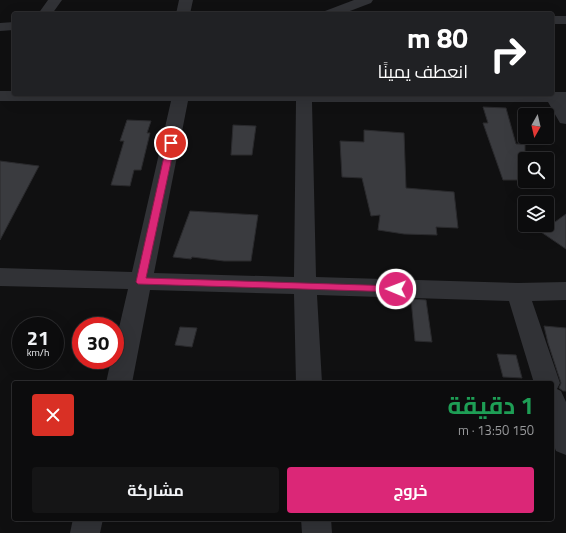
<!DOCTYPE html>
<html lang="ar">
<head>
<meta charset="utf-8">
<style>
	body { margin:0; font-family:"Titillium Web",Cairo,sans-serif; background:#151516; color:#f1f3f6; direction:rtl; height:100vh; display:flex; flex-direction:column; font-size:15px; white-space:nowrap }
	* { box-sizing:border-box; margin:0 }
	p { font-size:13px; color:#9a9b9d }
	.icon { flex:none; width:22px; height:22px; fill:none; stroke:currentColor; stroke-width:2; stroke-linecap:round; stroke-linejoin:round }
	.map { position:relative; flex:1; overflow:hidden; direction:ltr }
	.details { position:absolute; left:12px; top:381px; width:542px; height:140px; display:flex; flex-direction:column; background:#0c0c0d; border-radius:4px; box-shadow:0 4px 16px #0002,0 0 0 1px #2c2c2e; direction:rtl }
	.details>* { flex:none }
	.hud { position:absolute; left:12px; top:12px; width:542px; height:84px; border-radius:4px; box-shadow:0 4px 16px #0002,0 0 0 1px #2c2c2e; direction:rtl; background:#202124; color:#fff; overflow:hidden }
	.needle { width:26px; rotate:188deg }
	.buttons { position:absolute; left:518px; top:108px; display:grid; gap:8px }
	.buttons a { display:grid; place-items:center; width:36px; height:36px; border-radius:4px; background:#0c0c0d; box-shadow:0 4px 16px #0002,0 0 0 1px #2c2c2e; font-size:20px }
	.speed { position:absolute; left:12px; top:317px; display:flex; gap:8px; font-size:20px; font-weight:700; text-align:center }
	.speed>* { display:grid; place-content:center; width:52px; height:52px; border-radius:50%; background:#0c0c0d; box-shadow:0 4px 16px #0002,0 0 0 1px #2c2c2e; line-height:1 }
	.speed small { font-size:10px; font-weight:400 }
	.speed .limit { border:6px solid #d22; background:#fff; color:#111 }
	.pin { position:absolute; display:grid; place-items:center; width:34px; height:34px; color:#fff; margin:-17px; border:2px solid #fff; border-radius:50%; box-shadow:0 1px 4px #0007 }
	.me { position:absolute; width:44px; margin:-22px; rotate:271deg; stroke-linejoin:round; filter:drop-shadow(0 0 3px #0008) }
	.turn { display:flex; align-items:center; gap:14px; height:84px; padding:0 20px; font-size:18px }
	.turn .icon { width:52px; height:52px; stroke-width:2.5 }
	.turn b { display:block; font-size:28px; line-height:34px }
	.round { display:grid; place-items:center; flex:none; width:42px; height:42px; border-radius:4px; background:#151516 }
	.summary { display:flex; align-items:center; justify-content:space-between; height:68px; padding:0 20px }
	h1 { font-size:24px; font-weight:700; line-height:30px; color:#1e9e55 }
	.action { display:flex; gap:8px; margin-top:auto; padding:8px 20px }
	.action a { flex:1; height:46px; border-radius:4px; background:#db2777; color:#fff; font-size:16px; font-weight:700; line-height:46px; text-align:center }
	.action a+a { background:#151516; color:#f1f3f6 }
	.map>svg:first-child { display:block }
</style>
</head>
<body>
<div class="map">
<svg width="566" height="533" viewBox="0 0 566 533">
	<rect width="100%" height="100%" fill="#101011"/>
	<g fill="#3a3b3f" stroke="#2a2a2d">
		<path d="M 483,107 L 506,108 L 516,144 L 525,144 L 525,180 L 503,180 L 483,123 L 488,123 Z"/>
		<path d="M 127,120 L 151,121 L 147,133 L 150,133 L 141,170 L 134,170 L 130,186 L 111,185 L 124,141 L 120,141 Z"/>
		<path d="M 233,125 L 256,126 L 252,155 L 231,155 Z"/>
		<path d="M 364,130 L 404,133 L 406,188 L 454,192 L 458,228 L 436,227 L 437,235 L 404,234 L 378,230 L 380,215 L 371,216 L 362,178 L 342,177 L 340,141 L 364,142 Z"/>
		<path d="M 0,161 L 39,166 L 0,240 Z"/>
		<path d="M 190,211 L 258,215 L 251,261 L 224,261 L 192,257 L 191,259 L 173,257 Z"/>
		<path d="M 566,214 L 566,249 L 541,232 Z"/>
		<path d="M 411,299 L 426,300 L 432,342 L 415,341 Z"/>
		<path d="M 544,326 L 566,328 L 566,391 L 563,391 L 559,388 L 561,383 L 548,343 Z"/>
		<path d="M 180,327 L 197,328 L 192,347 L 175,345 Z"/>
		<path d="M 497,354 L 516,355 L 522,378 L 503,377 Z"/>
	</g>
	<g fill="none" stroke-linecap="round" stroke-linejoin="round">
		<g fill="#313236" fill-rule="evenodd">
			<path d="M 48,0 L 62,0 L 52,14 L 38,14 Z"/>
			<path d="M 179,0 L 193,0 L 190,14 L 176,14 Z"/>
			<path d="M 354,0 L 373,0 L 371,3 L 342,14 L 323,14 L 325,11 Z"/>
			<rect x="552" y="16" width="14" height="8"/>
			<path d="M 14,22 L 14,30 L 0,31 L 0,23 Z"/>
			<path d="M 0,91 L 14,91 L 14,94 L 552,94 L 552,92 L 566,92 L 566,124 L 560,123 L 548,102 L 312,102 L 316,277 L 518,283 L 566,282 L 566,300 L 532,301 L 560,383 L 557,389 L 561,391 L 566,402 L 566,455 L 556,451 L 552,441 L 552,383 L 534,383 L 509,301 L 317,295 L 322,383 L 296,383 L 294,294 L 150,290 L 132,383 L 106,383 L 111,360 L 115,360 L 115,345 L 128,289 L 0,286 L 0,268 L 132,272 L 171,101 L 0,101 ZM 188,101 L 296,101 L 294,277 L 154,273 Z"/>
			<path d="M 73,519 L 103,519 L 100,533 L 70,533 Z"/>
			<path d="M 301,519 L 331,519 L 332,533 L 302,533 Z"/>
		</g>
	</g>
	<path fill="#db2777" stroke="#8e194d" d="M 171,140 L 175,143 L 146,278 L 396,286 L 399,287 L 401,289 L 399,292 L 138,284 L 136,282 L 167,143 Z"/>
</svg>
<div class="buttons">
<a><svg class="needle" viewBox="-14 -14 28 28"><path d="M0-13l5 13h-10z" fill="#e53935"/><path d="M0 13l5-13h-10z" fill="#9a9b9d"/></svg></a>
<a><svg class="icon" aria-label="search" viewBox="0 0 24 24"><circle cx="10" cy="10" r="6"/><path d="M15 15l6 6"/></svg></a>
<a><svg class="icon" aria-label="layers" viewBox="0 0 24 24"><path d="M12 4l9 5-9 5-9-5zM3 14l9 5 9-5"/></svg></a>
</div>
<div class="speed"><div>21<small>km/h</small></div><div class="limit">30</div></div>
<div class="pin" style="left:171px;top:143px;background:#d93025"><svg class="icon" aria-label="arrive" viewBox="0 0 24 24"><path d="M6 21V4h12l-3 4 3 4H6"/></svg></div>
<svg class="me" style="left:396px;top:289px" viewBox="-20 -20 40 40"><circle r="17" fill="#db2777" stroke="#fff" stroke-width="3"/><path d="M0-11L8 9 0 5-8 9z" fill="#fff"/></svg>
<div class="hud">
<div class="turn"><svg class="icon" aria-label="right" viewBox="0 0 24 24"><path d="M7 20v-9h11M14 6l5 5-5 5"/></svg><div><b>80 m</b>انعطف يمينًا</div></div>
</div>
<section class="details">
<div class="summary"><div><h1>1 دقيقة</h1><p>150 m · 13:50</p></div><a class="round" style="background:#d93025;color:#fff"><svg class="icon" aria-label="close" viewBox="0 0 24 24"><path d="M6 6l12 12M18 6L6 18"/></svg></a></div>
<div class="action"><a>خروج</a><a>مشاركة</a></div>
</section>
</div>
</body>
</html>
